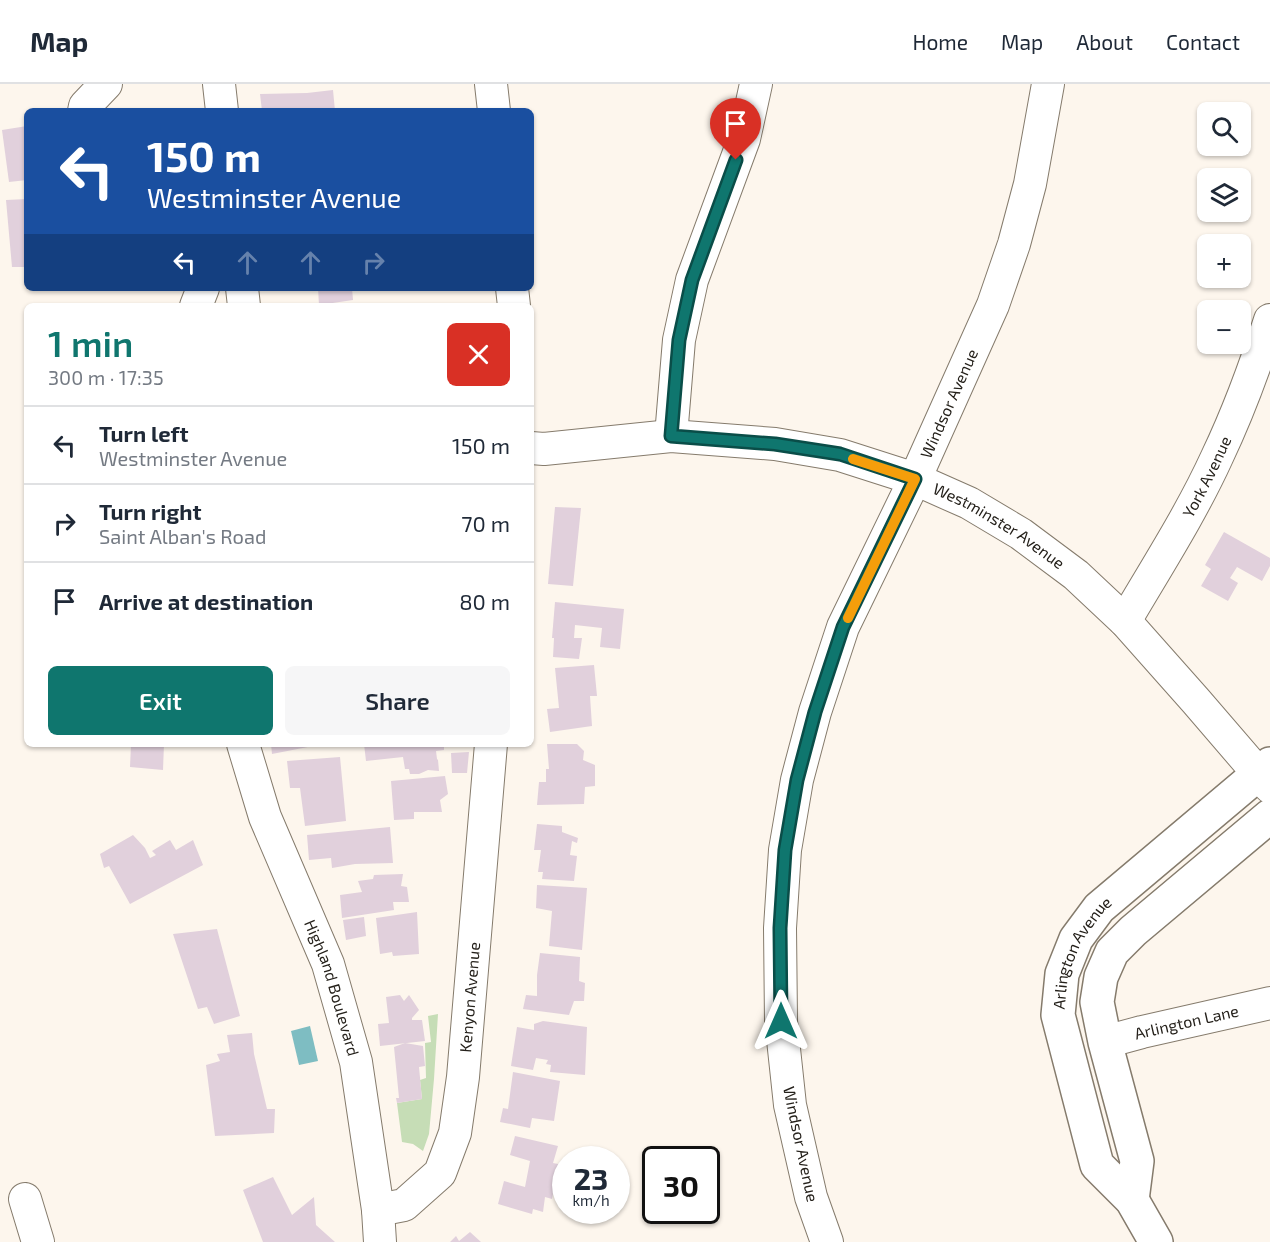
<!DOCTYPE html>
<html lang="en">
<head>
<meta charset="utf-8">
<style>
	body { margin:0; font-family:"Exo 2",sans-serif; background:#f6f6f7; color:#1f2937; height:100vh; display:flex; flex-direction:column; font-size:22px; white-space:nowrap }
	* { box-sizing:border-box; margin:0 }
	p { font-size:20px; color:#747a83 }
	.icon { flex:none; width:33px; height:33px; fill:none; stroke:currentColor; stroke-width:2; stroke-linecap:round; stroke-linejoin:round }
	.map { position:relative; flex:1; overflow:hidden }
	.details { position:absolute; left:24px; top:219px; width:510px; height:444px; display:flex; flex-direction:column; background:#fff; border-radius:9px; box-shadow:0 2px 4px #0004 }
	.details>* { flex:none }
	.hud { position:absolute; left:24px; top:24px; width:510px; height:183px; border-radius:9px; box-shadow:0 2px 4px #0004; background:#1a4fa0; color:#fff; overflow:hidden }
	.tools { position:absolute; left:1197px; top:18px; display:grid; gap:12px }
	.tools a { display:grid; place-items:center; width:54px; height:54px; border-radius:9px; background:#fff; box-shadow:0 2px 4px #0004; font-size:30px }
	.speed { position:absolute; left:552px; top:1062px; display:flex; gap:12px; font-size:30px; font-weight:700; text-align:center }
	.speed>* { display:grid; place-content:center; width:78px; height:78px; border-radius:50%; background:#fff; box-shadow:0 2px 4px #0004; line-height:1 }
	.speed small { font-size:15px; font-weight:400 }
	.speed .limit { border:3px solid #111; border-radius:9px; background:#fff; color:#111 }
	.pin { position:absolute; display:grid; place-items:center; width:51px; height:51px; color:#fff; margin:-62px -26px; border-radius:50% 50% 50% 0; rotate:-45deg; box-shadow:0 0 6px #0007 }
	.pin .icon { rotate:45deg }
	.me { position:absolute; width:66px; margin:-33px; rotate:0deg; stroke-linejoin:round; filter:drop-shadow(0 0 4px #0008) }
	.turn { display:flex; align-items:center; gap:21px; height:126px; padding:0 24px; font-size:27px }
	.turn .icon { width:78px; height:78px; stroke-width:2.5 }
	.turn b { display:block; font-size:42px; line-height:51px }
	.lanes { display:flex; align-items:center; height:57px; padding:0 24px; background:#0003; justify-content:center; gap:30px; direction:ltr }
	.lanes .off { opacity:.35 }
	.round { display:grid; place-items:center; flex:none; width:63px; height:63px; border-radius:9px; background:#f6f6f7 }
	.overview { display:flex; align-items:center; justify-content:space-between; height:102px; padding:0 24px }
	h1 { font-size:36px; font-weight:600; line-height:45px; color:#0f766e }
	.cta { display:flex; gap:12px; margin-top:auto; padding:12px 24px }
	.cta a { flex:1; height:69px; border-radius:9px; background:#0f766e; color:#fff; font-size:24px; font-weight:600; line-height:69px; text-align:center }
	.cta a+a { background:#f6f6f7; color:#1f2937 }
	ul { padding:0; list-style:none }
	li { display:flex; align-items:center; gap:18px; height:78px; padding:0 24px; border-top:2px solid #e0e1e3 }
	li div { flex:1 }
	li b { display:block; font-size:22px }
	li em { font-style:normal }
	header { display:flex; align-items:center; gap:36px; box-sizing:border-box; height:84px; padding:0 30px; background:#fff; border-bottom:2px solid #e0e1e3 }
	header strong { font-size:28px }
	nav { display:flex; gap:33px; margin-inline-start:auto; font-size:21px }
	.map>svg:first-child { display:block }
</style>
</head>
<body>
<header>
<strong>Map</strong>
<nav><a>Home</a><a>Map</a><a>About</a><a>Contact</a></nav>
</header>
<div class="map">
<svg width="1270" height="1158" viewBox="0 0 1270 1158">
	<rect width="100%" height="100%" fill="#fdf6ed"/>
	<path fill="#c6ddb6" d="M 438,930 L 434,995 L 429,1050 L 423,1067 L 413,1060 L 402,1058 L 397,1019 L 422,1015 L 420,996 L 426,994 L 425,959 L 431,958 L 428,932 Z"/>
	<path fill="#7ebdc2" d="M 310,942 L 318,977 L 299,981 L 291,947 Z"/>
	<g fill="#e1d0dc">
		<path d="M 333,6 L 335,27 L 262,27 L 260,10 L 307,9 Z"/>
		<path d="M 27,42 L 27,96 L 9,98 L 2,46 Z"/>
		<path d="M 27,115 L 27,183 L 12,183 L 6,116 Z"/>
		<path d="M 318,204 L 352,204 L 353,216 L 319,221 Z"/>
		<path d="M 555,423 L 581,424 L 573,502 L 548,500 Z"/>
		<path d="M 1224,448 L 1270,474 L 1270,482 L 1262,497 L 1237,483 L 1230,494 L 1238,499 L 1228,517 L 1201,502 L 1211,485 L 1205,481 Z"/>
		<path d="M 555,518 L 624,525 L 620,565 L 600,563 L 602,544 L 575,541 L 574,554 L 582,554 L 579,575 L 553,573 L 554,554 L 552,554 Z"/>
		<path d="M 594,581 L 597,612 L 590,612 L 592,642 L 550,648 L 547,625 L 559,624 L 555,584 Z"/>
		<path d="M 131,660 L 164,660 L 163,686 L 130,683 Z"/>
		<path d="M 271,660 L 318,660 L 318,661 L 272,670 Z"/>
		<path d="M 364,660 L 444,660 L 444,666 L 436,667 L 437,675 L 438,676 L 439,687 L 428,686 L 419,690 L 410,690 L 409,685 L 405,685 L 403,673 L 366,677 Z"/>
		<path d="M 547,660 L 577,660 L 584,667 L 583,676 L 595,681 L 595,702 L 585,703 L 584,720 L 537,721 L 539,698 L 546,698 L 546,685 L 549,685 Z"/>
		<path d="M 469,668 L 467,689 L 452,689 L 451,669 Z"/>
		<path d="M 340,673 L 346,737 L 305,742 L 300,704 L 290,704 L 287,677 Z"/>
		<path d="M 445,692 L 448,710 L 440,716 L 442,728 L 414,728 L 414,735 L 394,736 L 391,697 Z"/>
		<path d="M 537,740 L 562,742 L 562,748 L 578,754 L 577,759 L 572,757 L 570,771 L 577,772 L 574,797 L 542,795 L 543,788 L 538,788 L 541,766 L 534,766 Z"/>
		<path d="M 390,743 L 393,779 L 355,780 L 332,784 L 331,774 L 309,776 L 307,751 Z"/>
		<path d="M 133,751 L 145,764 L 150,774 L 156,771 L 152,767 L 170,756 L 176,766 L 193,756 L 203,781 L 130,820 L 109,782 L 104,784 L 100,770 Z"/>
		<path d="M 403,790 L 401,802 L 407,803 L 409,818 L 393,818 L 394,826 L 342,834 L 340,811 L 362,808 L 358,797 L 373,795 L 374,791 Z"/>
		<path d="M 537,801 L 587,804 L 582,866 L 549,862 L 552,827 L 536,824 Z"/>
		<path d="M 417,828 L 419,870 L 393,872 L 392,868 L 380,870 L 376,834 Z"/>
		<path d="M 364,833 L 366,852 L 346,856 L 343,836 Z"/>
		<path d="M 217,845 L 240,932 L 214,940 L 207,923 L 198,925 L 173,850 Z"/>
		<path d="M 540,869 L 580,873 L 579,897 L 585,899 L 584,917 L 574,917 L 569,931 L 523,925 L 526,911 L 537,912 L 537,891 Z"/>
		<path d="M 400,911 L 404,917 L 409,911 L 419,926 L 412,934 L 412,936 L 422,936 L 425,957 L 380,962 L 378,940 L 389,939 L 386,913 Z"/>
		<path d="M 543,937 L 587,943 L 585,991 L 550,988 L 551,981 L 546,980 L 548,976 L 536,974 L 533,986 L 511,982 L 517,943 L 534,946 L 534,940 Z"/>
		<path d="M 252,949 L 254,970 L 267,1025 L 275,1025 L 274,1049 L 215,1052 L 206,981 L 220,977 L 217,970 L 230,968 L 227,951 Z"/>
		<path d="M 405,959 L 423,962 L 425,982 L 419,983 L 422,1015 L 397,1019 L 396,1014 L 399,1014 L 394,963 Z"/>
		<path d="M 513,988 L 560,997 L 554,1037 L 532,1034 L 530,1044 L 500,1038 L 503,1024 L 508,1025 Z"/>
		<path d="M 515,1052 L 558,1062 L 553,1079 L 558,1080 L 552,1115 L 545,1113 L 543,1128 L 533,1125 L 532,1130 L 498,1120 L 504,1097 L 525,1103 L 530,1077 L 510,1071 Z"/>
		<path d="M 273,1093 L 292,1131 L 314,1113 L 316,1141 L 335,1158 L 263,1158 L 243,1106 Z"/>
		<path d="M 470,1148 L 481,1158 L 450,1158 L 456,1152 L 459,1157 Z"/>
	</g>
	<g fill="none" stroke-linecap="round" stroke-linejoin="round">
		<defs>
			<g id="minor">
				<path d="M 219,0 L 222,27"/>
				<path d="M 491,0 L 494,27"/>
				<path d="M 84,27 L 85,22 L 106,0"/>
				<path d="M 242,204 L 244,222"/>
				<path d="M 512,204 L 514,222"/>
				<path d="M 196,222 L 203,204"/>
				<path d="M 671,352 L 679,256 L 692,196 L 744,55 L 756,0"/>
				<path id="s1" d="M 531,364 L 544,365 L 671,352 L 775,360 L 840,371 L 915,395 L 969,419 L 1021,450 L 1076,491 L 1125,537 L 1196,617 L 1270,703"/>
				<path id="s2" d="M 1125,537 C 1156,484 1191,430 1217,373 C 1238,329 1255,283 1270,236"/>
				<path id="s3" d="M 243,660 L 265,733 L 328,880 L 356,978 L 378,1126 L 380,1158"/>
				<path id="s4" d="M 1105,958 L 1142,948 L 1270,919"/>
				<path d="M 25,1115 L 38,1158"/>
				<path id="s5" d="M 378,1126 L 404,1121 L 440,1089 L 455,1049 L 463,993 L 491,660"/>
				<path id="s6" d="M 827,1158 L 811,1113 L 790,1021 L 781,937 L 780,844 L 785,766 L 797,696 L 815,628 L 843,543 L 915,395 L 993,221 L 1014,160 L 1030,100 L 1048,0"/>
			</g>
			<g id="major">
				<path d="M 1132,1116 L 1137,1077 L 1105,958 L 1097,918 L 1101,893 L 1112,868 L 1133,847 L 1270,732"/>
				<path id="s7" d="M 1156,1158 L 1132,1116 L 1097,1081 L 1058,931 L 1062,890 L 1076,855 L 1099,824 L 1270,680"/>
			</g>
		</defs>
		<use href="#minor" stroke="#857b6c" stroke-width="34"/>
		<use href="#major" stroke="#857b6c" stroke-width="36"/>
		<use href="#minor" stroke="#fff" stroke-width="32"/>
		<use href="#major" stroke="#fff" stroke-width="33"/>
	</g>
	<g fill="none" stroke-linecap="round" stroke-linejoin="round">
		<defs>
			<path id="route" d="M 736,76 L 692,196 L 679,256 L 671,352 L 775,360 L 840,370 L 915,395 L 843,543 L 815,628 L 797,696 L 785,766 L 780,844 L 781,937"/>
		</defs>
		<use href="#route" stroke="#0a4d48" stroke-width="15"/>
		<use href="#route" stroke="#0f766e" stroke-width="10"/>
		<path stroke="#f59e0b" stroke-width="10" d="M 848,534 L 915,395 L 853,375"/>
	</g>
	<g text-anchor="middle" stroke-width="4.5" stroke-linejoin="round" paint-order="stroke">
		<g font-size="16" fill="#25211b" stroke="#fff">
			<text dy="6" stroke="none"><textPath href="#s6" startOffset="876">Windsor Avenue</textPath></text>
			<text dy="6" stroke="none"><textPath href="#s2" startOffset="166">York Avenue</textPath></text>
			<text dy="6" stroke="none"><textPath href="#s1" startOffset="486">Westminster Avenue</textPath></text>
			<text dy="6" stroke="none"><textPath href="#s7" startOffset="321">Arlington Avenue</textPath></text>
			<text dy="6" stroke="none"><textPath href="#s3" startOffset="260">Highland Boulevard</textPath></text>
			<text dy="6" stroke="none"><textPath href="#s5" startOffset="254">Kenyon Avenue</textPath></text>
			<text dy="6" stroke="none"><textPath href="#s4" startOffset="84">Arlington Lane</textPath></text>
			<text transform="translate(801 1060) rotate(78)" y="6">Windsor Avenue</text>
		</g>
	</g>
</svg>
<div class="tools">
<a><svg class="icon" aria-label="search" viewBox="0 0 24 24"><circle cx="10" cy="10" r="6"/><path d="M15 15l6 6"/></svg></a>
<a><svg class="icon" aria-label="layers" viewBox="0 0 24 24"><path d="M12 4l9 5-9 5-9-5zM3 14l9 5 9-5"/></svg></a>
<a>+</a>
<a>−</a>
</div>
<div class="speed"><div>23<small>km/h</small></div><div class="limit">30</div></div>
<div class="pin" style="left:736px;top:76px;background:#d93025"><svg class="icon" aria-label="arrive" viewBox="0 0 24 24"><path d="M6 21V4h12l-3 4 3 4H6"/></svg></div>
<svg class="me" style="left:781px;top:937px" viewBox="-20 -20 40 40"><path d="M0-17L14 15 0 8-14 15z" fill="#0f766e" stroke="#fff" stroke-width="4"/></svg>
<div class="hud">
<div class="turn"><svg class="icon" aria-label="left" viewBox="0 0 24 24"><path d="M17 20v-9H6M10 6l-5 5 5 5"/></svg><div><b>150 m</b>Westminster Avenue</div></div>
<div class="lanes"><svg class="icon" aria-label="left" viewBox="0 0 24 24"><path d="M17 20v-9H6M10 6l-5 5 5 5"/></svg><svg class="icon off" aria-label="ahead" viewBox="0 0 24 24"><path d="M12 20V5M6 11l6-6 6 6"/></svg><svg class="icon off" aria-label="ahead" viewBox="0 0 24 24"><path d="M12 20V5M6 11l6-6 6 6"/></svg><svg class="icon off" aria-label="right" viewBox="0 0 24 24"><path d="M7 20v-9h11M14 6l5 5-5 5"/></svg></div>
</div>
<section class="details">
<div class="overview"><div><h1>1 min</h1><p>300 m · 17:35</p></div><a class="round" style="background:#d93025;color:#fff"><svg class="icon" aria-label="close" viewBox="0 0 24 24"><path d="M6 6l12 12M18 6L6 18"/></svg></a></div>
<ul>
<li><svg class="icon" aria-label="left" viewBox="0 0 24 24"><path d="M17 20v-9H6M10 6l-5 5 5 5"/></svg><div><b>Turn left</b><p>Westminster Avenue</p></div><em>150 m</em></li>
<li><svg class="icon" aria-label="right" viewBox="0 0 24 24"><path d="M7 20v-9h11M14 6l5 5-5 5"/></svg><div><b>Turn right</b><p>Saint Alban's Road</p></div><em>70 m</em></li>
<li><svg class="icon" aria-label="arrive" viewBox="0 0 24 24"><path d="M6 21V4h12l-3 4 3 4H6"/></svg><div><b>Arrive at destination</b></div><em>80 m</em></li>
</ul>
<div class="cta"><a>Exit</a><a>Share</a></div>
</section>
</div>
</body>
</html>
